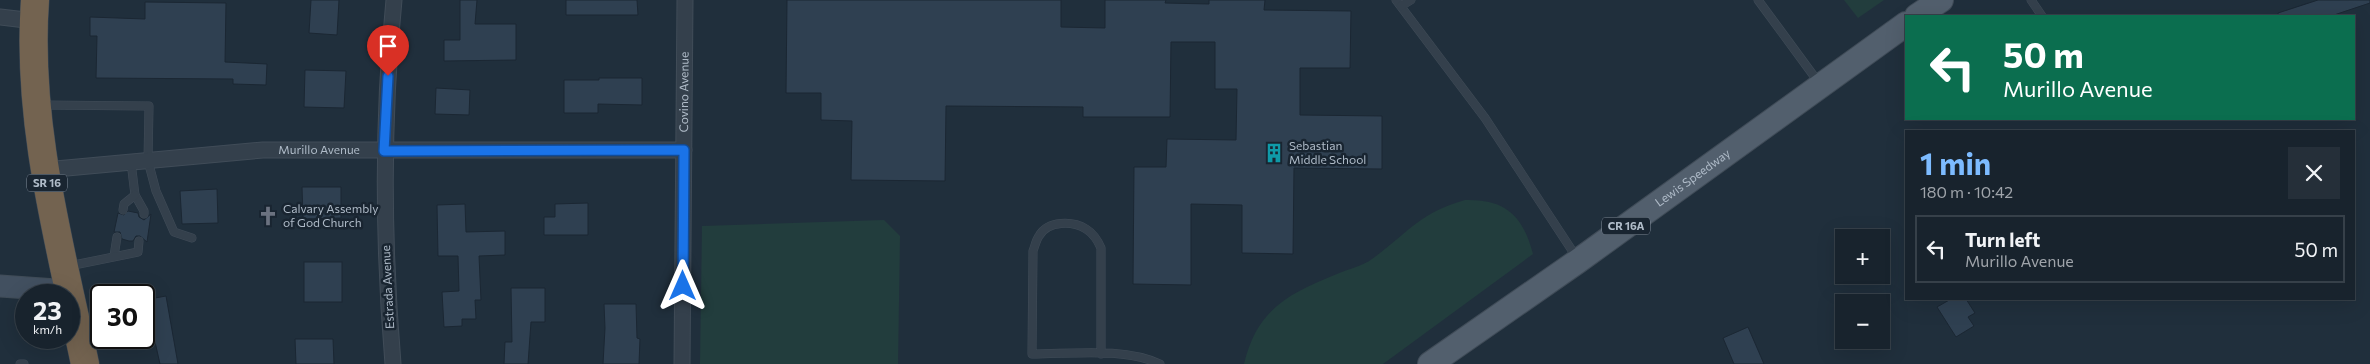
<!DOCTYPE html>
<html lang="en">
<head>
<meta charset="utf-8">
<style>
	body { margin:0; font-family:Commissioner,sans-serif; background:#252f39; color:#f1f3f6; height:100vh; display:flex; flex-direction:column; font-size:19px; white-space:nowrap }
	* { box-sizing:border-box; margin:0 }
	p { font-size:16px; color:#9fa4aa }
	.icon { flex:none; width:28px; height:28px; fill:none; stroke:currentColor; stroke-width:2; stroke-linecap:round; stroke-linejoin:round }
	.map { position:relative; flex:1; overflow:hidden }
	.details { position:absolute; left:1905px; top:130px; width:450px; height:170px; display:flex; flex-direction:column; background:#18232d; border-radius:0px; box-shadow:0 5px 20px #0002,0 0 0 1px #364049 }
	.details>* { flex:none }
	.hud { position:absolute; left:1905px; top:15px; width:450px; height:105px; border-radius:0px; box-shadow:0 5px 20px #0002,0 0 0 1px #364049; background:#0b6e4f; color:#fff; overflow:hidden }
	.tools { position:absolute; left:1835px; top:229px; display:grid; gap:10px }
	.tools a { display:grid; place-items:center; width:55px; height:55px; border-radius:0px; background:#18232d; box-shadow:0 5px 20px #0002,0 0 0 1px #364049; font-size:25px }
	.speed { position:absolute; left:15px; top:284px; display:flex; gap:10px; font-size:25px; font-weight:700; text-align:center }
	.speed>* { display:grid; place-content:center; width:65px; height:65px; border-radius:50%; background:#18232d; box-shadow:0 5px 20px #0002,0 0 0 1px #364049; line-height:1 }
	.speed small { font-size:12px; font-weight:400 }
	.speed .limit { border:2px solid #111; border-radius:8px; background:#fff; color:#111 }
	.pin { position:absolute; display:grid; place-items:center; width:42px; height:42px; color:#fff; margin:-51px -21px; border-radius:50% 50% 50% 0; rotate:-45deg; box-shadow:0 0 5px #0007 }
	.pin .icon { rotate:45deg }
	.me { position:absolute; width:55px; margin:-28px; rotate:0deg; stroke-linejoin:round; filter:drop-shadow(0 0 4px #0008) }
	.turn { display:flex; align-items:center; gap:18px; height:105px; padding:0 15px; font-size:22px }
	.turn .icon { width:65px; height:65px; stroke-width:2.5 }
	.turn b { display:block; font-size:35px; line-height:42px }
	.round { display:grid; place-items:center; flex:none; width:52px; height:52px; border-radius:0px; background:#252f39 }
	.headline { display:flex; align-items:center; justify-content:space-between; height:85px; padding:0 15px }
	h1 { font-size:30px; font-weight:700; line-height:38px; color:#7dbbff }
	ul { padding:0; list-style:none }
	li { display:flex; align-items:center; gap:15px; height:68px; margin:0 10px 8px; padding:0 5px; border:2px solid #364049; border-radius:0px }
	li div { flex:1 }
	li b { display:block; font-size:19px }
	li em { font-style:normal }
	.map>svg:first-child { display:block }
</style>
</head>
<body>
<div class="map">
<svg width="2370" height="364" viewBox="0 0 2370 364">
	<rect width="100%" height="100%" fill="#202f3c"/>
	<g fill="#223d3d">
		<path d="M 1844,0 L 1884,0 L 1858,18 Z"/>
		<path d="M 1465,200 C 1506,199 1523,216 1533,254 L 1383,364 L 1244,364 C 1257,309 1288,294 1337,274 C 1348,269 1363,266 1372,259 C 1408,233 1419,213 1465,200 Z"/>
		<path d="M 884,220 L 900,236 L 898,364 L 700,364 L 702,226 Z"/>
	</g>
	<g fill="#2f4051" stroke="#1b2733">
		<path d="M 311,0 L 339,0 L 337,35 L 309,33 Z"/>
		<path d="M 460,0 L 477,0 L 475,24 L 516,24 L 516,60 L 444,61 L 444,40 L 460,40 Z"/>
		<path d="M 566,0 L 637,0 L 638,15 L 566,15 Z"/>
		<path d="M 787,0 L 1061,0 L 1061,27 L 1105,28 L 1105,0 L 1166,0 L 1165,3 L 1209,4 L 1209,0 L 1265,0 L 1264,10 L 1351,11 L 1350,68 L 1300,68 L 1300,115 L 1382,116 L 1382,169 L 1294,168 L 1293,254 L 1242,253 L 1242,205 L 1191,204 L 1191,285 L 1133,284 L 1134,167 L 1166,167 L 1167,139 L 1236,140 L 1237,89 L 1215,89 L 1215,42 L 1171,42 L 1170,117 L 1083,117 L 1083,107 L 946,106 L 945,181 L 851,180 L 852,121 L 821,120 L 821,93 L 786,93 Z"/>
		<path d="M 2318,0 L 2370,0 L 2370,3 L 2331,16 L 2278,16 L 2278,13 Z"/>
		<path d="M 145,2 L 226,3 L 225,62 L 267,64 L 266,85 L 233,84 L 233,79 L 96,78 L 97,36 L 90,36 L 90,17 L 145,19 Z"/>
		<path d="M 305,70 L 346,71 L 344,108 L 304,107 Z"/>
		<path d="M 599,78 L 642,78 L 642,105 L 598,104 L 598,113 L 564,113 L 564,80 L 599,80 Z"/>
		<path d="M 436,88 L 470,90 L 469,115 L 435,114 Z"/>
		<path d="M 302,187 L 341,187 L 341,218 L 303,219 Z"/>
		<path d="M 217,189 L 218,223 L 182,224 L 180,191 Z"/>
		<path d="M 588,203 L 588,235 L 544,235 L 544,217 L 555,217 L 555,204 Z"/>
		<path d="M 465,204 L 466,232 L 505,231 L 505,255 L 479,256 L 481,300 L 475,300 L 476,319 L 462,319 L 462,326 L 444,327 L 442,292 L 459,291 L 458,256 L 438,256 L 437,205 Z"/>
		<path d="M 128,211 L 138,213 L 139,217 L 144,220 L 151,214 L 147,242 L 140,236 L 136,236 L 133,241 L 129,241 L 122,239 L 120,232 L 114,232 L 118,213 L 124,215 Z"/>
		<rect x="304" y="262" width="38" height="40"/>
		<path d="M 511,288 L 545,288 L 545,322 L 531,322 L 528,364 L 504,364 L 505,342 L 512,342 Z"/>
		<path d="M 166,296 L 178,364 L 160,364 L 153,333 L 144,335 L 144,300 Z"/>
		<path d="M 1951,299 L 1966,299 L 1975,313 L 1968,317 L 1974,326 L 1956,337 L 1937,307 Z"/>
		<path d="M 604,304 L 636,304 L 637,338 L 640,339 L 639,364 L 603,364 L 605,328 Z"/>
		<path d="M 1748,327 L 1764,364 L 1734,364 L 1723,338 Z"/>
		<path d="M 295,339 L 333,339 L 334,364 L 296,364 Z"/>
	</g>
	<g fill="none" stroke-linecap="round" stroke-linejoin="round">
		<defs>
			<g id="lane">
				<path d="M 1396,0 L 1485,118 L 1577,258"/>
				<path d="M 1758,0 L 1819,83"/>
				<path d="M 2031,0 L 2042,16"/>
				<path d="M 1401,6 L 1411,0"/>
				<path d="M 40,105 L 149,106 L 148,161 L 156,191 L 174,232 L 192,238"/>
				<path d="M 131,162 L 135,195 L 144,211 L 144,214"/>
				<path d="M 123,210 L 124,204 L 135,195"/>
				<path d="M 114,256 L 117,237"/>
				<path d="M 69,266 L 138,252 L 139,241"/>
				<path d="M 1101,354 L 1101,248 C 1098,241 1094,234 1086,229 C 1073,221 1048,220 1039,236 C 1036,240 1035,246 1033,251 L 1032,354 C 1072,354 1124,347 1160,364"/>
				<path d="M 20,364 L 24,364"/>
			</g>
			<g id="street">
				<path d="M 0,17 L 34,21"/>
				<path id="s1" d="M 45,170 L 263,150 L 684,150"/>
				<path d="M 393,364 C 383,243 382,121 394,0"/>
				<path id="s2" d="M 682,364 L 685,0"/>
			</g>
			<path id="secondary" d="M 0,286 L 70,291"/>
			<g id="primary">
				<path d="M 1917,16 L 1941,0"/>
				<path id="s3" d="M 1430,364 L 1578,261 L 1906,24"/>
			</g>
			<path id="highway" d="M 35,0 C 26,124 60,244 85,364"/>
		</defs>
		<use href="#lane" stroke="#404c58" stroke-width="9"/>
		<use href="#street" stroke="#404c58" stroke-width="17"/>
		<use href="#secondary" stroke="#404c58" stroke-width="23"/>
		<use href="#primary" stroke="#404c58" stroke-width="26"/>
		<use href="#highway" stroke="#3f4b57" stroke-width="29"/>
		<use href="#lane" stroke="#34404c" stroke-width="8"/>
		<use href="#street" stroke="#34404c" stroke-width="15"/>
		<use href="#secondary" stroke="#425060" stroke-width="21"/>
		<use href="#primary" stroke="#525f6d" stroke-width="24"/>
		<use href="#highway" stroke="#736350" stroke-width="28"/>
	</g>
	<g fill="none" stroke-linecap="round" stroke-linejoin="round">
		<defs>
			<path id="route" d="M 388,76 L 384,151 L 684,150 L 683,286"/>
		</defs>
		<use href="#route" stroke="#114b97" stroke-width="12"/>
		<use href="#route" stroke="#1a73e8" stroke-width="9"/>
	</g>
	<defs>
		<symbol id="building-bare" viewBox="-9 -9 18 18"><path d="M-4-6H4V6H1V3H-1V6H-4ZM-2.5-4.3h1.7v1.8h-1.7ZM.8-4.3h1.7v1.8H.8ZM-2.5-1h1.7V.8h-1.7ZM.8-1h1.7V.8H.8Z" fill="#0f9aa8" stroke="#192531" stroke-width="2.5" paint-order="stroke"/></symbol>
		<symbol id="church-bare" viewBox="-9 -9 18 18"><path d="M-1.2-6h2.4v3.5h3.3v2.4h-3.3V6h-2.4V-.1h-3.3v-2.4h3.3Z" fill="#6b7280" stroke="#192531" stroke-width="2.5" paint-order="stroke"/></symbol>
	</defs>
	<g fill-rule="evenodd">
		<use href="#building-bare" x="1260" y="139" width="28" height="28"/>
		<use href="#church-bare" x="254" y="202" width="28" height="28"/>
	</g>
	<g text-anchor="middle" stroke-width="5" stroke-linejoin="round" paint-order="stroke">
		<g fill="#192531" stroke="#828e9b" stroke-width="1">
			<rect x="27" y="174.5" width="40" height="17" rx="4"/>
			<rect x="1602" y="217.5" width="48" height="17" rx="4"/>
		</g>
		<g font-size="11" font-weight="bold" fill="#afbbc8">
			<text x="47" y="187">SR 16</text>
			<text x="1626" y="230">CR 16A</text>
		</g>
		<g font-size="12" fill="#afbbc8" stroke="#192531">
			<text dy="4" stroke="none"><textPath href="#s2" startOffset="272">Covino Avenue</textPath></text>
			<text dy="4" stroke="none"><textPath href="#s1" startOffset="275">Murillo Avenue</textPath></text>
			<text dy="4" stroke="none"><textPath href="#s3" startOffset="322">Lewis Speedway</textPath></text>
			<text transform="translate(388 287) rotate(-93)" y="4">Estrada Avenue</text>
		</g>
		<g font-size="12" fill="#afbbc8" stroke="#192531" text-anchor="start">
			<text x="1289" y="150">Sebastian<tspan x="1289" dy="14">Middle School</tspan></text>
			<text x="283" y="213">Calvary Assembly<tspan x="283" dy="14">of God Church</tspan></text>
		</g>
	</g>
</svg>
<div class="tools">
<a>+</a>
<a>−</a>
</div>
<div class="speed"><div>23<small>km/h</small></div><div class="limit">30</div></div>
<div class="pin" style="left:388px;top:76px;background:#d93025"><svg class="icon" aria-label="arrive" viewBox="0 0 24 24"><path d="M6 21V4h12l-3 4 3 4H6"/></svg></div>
<svg class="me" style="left:683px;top:286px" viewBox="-20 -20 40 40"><path d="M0-17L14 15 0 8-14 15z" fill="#1a73e8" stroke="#fff" stroke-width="4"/></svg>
<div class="hud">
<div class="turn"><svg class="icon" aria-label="left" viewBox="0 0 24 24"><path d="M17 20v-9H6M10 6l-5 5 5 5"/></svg><div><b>50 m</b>Murillo Avenue</div></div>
</div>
<section class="details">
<div class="headline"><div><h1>1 min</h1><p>180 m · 10:42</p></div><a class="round"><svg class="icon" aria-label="close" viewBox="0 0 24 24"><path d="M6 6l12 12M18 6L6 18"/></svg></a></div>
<ul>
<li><svg class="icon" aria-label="left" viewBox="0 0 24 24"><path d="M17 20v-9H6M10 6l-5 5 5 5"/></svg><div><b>Turn left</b><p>Murillo Avenue</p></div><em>50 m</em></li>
</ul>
</section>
</div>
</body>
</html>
